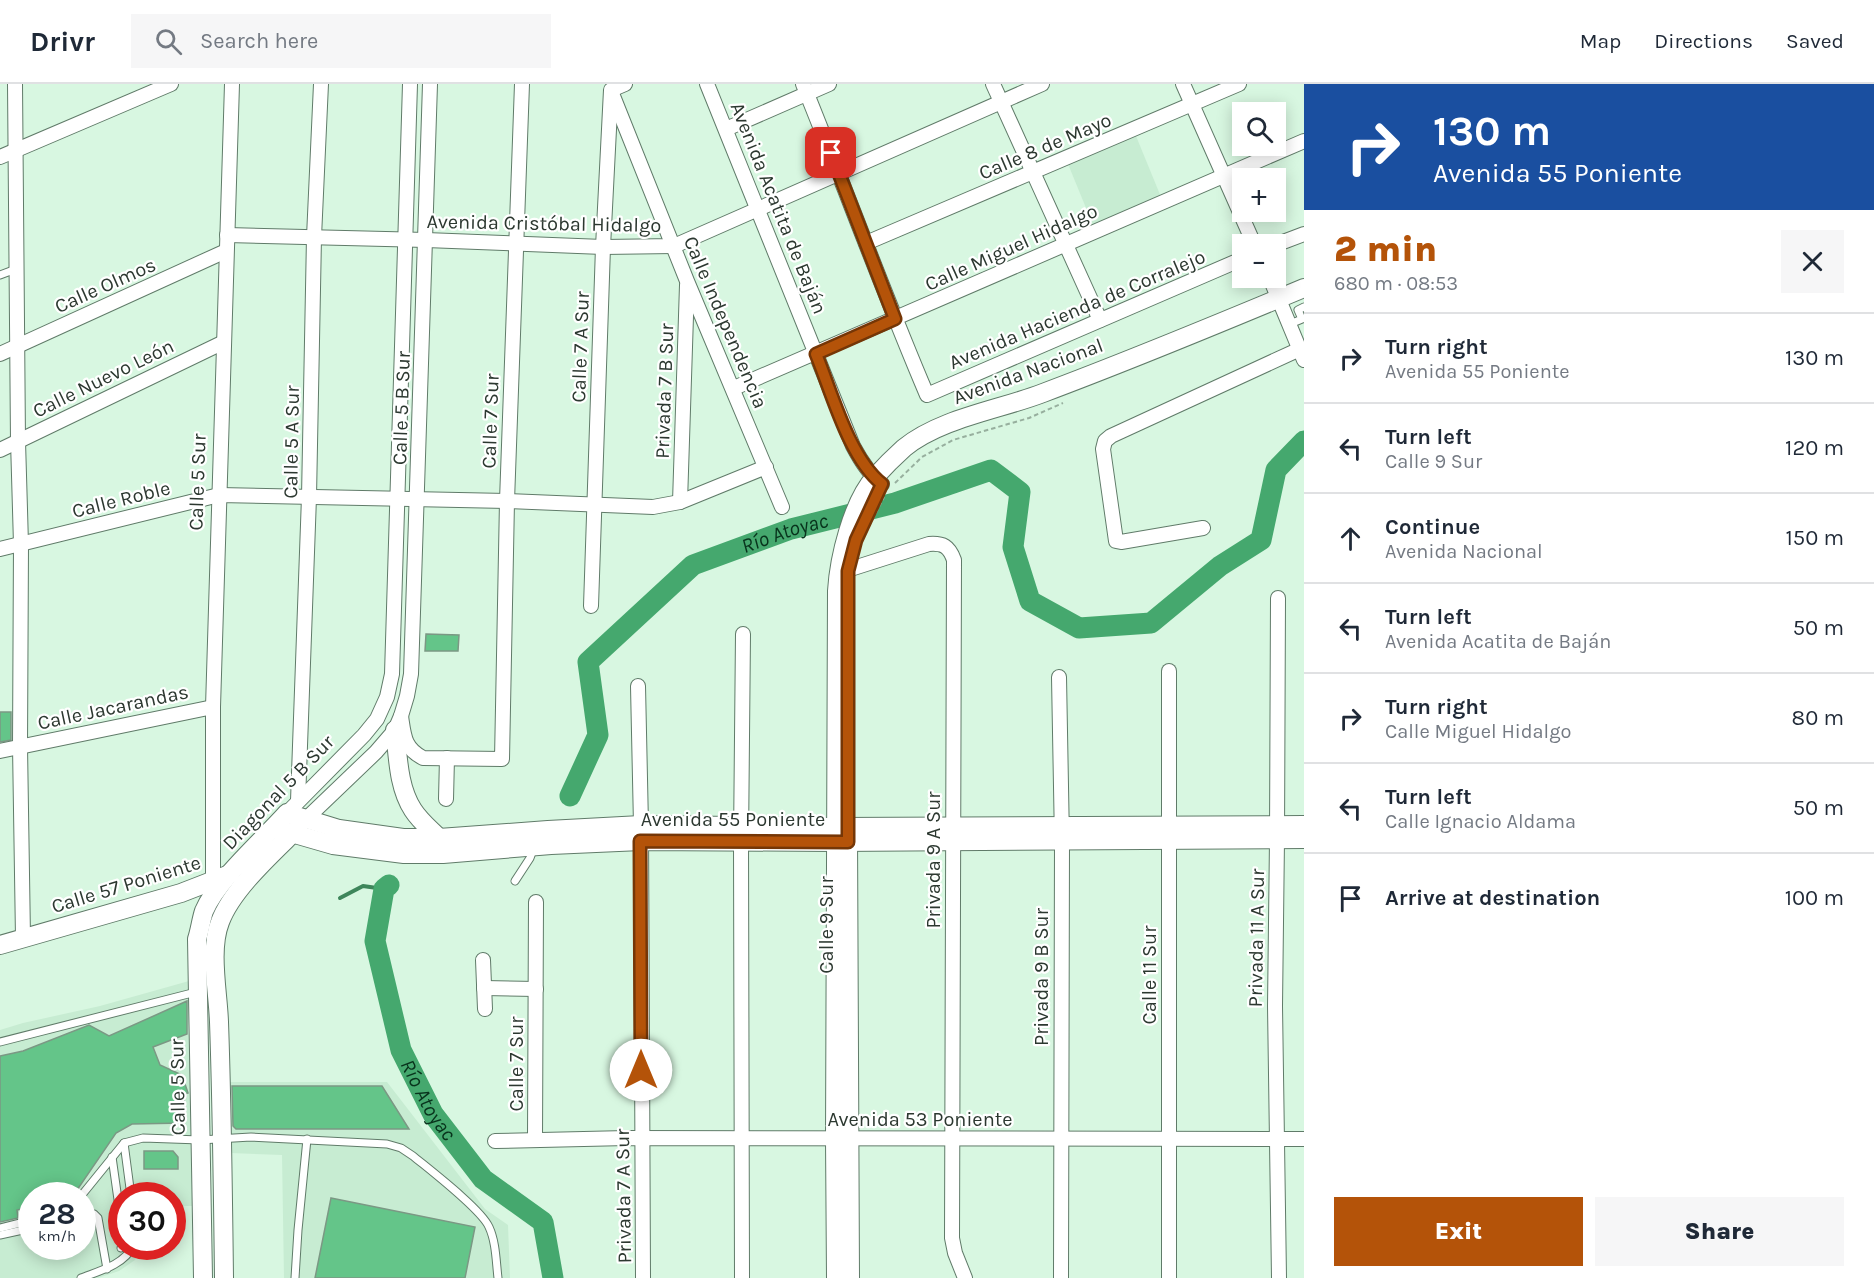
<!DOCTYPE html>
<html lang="en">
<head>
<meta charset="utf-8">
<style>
	body { margin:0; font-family:Karla,sans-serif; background:#f6f6f7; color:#1f2937; height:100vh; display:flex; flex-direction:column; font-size:22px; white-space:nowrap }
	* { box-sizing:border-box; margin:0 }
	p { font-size:20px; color:#747a83 }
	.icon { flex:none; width:33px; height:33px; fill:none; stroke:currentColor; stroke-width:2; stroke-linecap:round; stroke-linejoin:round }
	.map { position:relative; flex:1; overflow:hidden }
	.sheet { display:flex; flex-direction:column; background:#fff; width:570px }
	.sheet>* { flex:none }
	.banner { background:#1a4fa0; color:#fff; overflow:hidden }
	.buttons { position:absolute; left:1232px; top:18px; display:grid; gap:12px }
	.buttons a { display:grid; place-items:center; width:54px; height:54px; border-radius:0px; background:#fff; box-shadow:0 3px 15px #0003; font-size:30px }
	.speed { position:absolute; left:18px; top:1098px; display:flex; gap:12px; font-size:30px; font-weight:700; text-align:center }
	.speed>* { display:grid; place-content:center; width:78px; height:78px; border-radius:50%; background:#fff; box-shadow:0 3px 15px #0003; line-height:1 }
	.speed small { font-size:15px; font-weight:400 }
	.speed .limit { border:9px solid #d22; background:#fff; color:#111 }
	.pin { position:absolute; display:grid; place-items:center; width:51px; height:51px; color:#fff; margin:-26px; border-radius:12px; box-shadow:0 3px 9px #0006 }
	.me { position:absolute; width:66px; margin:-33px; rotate:0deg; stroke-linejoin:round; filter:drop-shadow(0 0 4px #0008) }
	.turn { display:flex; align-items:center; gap:21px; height:126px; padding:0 30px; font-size:27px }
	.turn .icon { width:78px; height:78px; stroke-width:2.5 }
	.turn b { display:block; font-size:42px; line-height:51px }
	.round { display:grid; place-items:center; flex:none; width:63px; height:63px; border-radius:0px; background:#f6f6f7 }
	.summary { display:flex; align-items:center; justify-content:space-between; height:102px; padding:0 30px }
	h1 { font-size:36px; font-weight:800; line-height:45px; color:#b45309 }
	.cta { display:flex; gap:12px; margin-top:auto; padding:12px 30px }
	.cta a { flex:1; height:69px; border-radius:0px; background:#b45309; color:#fff; font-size:24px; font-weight:800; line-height:69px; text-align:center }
	.cta a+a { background:#f6f6f7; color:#1f2937 }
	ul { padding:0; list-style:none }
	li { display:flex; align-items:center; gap:18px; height:90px; padding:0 30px; border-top:2px solid #e0e1e3 }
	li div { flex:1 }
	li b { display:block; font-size:22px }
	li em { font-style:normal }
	header { display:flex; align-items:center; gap:36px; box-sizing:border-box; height:84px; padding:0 30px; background:#fff; border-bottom:2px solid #e0e1e3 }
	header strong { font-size:28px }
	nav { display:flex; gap:33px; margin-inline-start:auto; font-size:21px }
	.search { width:420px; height:54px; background:#f6f6f7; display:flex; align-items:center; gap:15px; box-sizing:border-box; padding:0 21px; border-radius:0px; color:#747a83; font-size:22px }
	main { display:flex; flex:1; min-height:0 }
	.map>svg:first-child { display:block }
</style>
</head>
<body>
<header>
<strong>Drivr</strong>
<div class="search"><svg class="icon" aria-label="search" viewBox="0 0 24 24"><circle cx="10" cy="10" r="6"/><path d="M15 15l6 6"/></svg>Search here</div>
<nav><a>Map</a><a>Directions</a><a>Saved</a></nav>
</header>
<main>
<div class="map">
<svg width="1304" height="1194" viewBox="0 0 1304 1194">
	<rect width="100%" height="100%" fill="#d8f7e1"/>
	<g fill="#c7ecd2" fill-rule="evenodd">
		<path d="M 1136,52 L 1161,113 L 1093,141 L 1068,80 Z"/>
		<path d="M 189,897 L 194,915 L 195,1122 L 173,1122 L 172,1112 L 122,1112 L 122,1162 L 142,1163 L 135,1176 L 119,1187 L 98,1194 L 0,1194 L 0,946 L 23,939 L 100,922 ZM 32,1112 L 82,1112 L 82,1162 L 32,1162 Z"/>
		<path d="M 227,998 L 387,998 L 485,1125 L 508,1141 L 510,1194 L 284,1194 L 282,1071 L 230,1069 Z"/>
	</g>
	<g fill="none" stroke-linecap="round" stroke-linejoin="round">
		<path stroke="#3e865b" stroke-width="4" d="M 340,814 L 363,802 L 384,805"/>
		<g stroke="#45a86e" stroke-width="21">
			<path id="s1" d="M 570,712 L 598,651 L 588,578 L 693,481 L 791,445 L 895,419 L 991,386 L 1020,408 L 1013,463 L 1030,517 L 1079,544 L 1151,539 L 1220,482 L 1261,456 L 1276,386 L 1304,357"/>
			<path id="s2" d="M 389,801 L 384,805 L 375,857 L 401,966 L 433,1030 L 483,1095 L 543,1138 L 553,1194"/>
		</g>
	</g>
	<g fill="#64c589" stroke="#7b9884" stroke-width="1.5">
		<path d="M 426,550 L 459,551 L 458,567 L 425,567 Z"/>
		<path d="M 0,628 L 11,628 L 11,656 L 0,658 Z"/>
		<path d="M 187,917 L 187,950 L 153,963 L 160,981 L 182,991 L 188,1009 L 184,1010 L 184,1039 L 132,1040 L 116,1049 L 75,1109 L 71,1112 L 32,1112 L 32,1123 L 17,1126 L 18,1134 L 0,1138 L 0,972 L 23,967 L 89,941 L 109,952 Z"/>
		<path d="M 232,1002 L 382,1002 L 409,1045 L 236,1045 L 233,1042 Z"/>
		<path d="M 144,1067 L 173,1067 L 178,1073 L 178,1085 L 144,1085 Z"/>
		<path d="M 331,1114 L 475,1143 L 465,1194 L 315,1194 Z"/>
	</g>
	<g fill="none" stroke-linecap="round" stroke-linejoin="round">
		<defs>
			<g id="lane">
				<path d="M 0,191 L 16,185"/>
				<path d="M 1290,240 L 1302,235 L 1298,226 L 1304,223"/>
				<path d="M 515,797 L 530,774 L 534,763"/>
				<path d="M 0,958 L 196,908"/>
				<path d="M 112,1073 L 122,1144"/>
				<path d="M 81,1112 L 124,1059"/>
				<path d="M 131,1112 L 124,1059 L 143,1054 L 200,1056 L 251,1053 L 387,1060 L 401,1064 L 413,1072 C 430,1086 481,1125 489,1143 C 496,1158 496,1177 498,1194"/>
				<path d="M 82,1132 L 94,1130 L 98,1134 L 107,1185"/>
				<path d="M 0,1144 L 32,1136"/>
				<path d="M 0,1151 L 32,1144"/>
				<path d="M 121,1164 L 122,1161"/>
				<path d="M 81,1194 C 99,1187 124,1181 133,1162"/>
				<path d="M 295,1194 L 298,1146 L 307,1055"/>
			</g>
			<g id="street">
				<path d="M 15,0 L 18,357 L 21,460 L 20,662 L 23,854"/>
				<path d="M 707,0 L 853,362 C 861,377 869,390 882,400"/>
				<path d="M 803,0 C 845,103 883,208 927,311 L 1242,175"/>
				<path d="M 993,0 L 1100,236"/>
				<path d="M 1183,0 L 1254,160"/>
				<path d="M 613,12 L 687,197 L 782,423"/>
				<path d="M 726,45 L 829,0"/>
				<path d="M 0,73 L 171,0"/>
				<path d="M 227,151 L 426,156 L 603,163 L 674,162 L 1042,0"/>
				<path d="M 866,159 L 1239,0"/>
				<path d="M 1275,161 L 1304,150"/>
				<path d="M 1270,194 L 1304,276"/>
				<path d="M 0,270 L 226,167"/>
				<path d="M 734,304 L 1304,57"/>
				<path d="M 0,366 L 224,258"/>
				<path d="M 680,418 L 687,201"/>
				<path d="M 1203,444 L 1121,458 L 1116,457 L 1103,365 L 1105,357 L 1111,352 L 1300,265"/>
				<path d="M 0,465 L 219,411 L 507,417 L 653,423 L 680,418 L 766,383"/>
				<path d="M 838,489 L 929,460 C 943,459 949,462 954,476 L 952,1154 L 955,1169 L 965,1194"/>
				<path d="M 1278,514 L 1277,755 L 1275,922 L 1279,1194"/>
				<path d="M 591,522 L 603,163 L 611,6 L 625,0"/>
				<path d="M 1169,587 L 1169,1194"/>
				<path d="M 1059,593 L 1062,757 L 1061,1194"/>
				<path d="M 638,602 L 641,741 L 643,1194"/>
				<path d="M 401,632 C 404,652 404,664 423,674 L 502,675 L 507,417 L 522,0"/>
				<path d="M 0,667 L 213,623"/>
				<path d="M 446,715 L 447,674"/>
				<path d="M 298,717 L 309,413 L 314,153 L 321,0"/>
				<path d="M 287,729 L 364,651 L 377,635 L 387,613 L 392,590 L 410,0"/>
				<path d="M 305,736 L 376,668 L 395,646 L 401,632 L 407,612 L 411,590 L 430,0"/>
				<path d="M 213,797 L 213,623 L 232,0"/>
				<path d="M 483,876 L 485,925"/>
				<path d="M 484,904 L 536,905"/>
				<path d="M 535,1056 L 536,818"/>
				<path d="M 495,1057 L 627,1054 L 1304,1055"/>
				<path d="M 742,1194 L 741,757 L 743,550"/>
			</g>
			<g id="secondary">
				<path d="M 395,646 C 398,672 398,703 413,726 C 420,737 430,745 439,754"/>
				<path d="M 274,744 L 333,761 L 404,770 L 443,770 L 551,761 L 641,757 L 836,758 L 1304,755"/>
				<path d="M 848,749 L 850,1194"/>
				<path d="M 0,861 L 181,809 L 230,790"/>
				<path d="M 203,1194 L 197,855 C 200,846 201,836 204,827 C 217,796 263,756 287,729 L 339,745 L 403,754 L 439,754 L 548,746 L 641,741 L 836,743 L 1304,741"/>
				<path d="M 224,1194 C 223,1109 222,1023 219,938 C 218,908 209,866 220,838 C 232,805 273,769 298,744"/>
				<path d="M 836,1194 L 835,1055 L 837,507 C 839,474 852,419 875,393 C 884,383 894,373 904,364 C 941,334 999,326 1043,309 C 1131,276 1218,240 1304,204"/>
			</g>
		</defs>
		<use href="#lane" stroke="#607b69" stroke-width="9"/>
		<use href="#street" stroke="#607b69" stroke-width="16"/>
		<use href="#secondary" stroke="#607b69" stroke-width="20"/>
		<g stroke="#97af9e" stroke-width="2" stroke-dasharray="4.5 3" stroke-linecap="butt">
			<path d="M 895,399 L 922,373 L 953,356 L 1029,334 L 1063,319"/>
			<path d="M 862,456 L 884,413"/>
		</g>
		<use href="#lane" stroke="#fff" stroke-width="7"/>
		<use href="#street" stroke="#fff" stroke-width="14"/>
		<use href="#secondary" stroke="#fff" stroke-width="18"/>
	</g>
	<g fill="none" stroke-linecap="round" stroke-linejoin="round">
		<defs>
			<path id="route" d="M 641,986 L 640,757 L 848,758 L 848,487 L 856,456 L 882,400 C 849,374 832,309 816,270 L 895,235 L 831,69"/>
		</defs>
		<use href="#route" stroke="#753606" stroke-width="15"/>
		<use href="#route" stroke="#b45309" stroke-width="10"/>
	</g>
	<g text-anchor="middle" stroke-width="4.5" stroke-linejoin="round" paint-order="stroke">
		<g font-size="20" fill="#2c3830" stroke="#fff">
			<text transform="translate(1045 62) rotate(-23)" y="7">Calle 8 de Mayo</text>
			<text transform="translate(779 124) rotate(68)" y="7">Avenida Acatita de Baján</text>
			<text transform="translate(544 139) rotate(1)" y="7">Avenida Cristóbal Hidalgo</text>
			<text transform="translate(1011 163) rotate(-24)" y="7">Calle Miguel Hidalgo</text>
			<text transform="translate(105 201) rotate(-24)" y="7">Calle Olmos</text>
			<text transform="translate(1077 225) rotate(-23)" y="7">Avenida Hacienda de Corralejo</text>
			<text transform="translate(726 238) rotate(67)" y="7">Calle Independencia</text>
			<text transform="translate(580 263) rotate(-88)" y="7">Calle 7 A Sur</text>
			<text transform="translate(1028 287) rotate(-20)" y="7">Avenida Nacional</text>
			<text transform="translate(103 294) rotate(-26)" y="7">Calle Nuevo León</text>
			<text transform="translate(664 307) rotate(-88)" y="7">Privada 7 B Sur</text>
			<text transform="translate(401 324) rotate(-88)" y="7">Calle 5 B Sur</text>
			<text transform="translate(490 337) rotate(-88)" y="7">Calle 7 Sur</text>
			<text transform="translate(291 358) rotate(-89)" y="7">Calle 5 A Sur</text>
			<text transform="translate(197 398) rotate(-88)" y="7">Calle 5 Sur</text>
			<text transform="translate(121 415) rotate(-14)" y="7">Calle Roble</text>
			<text transform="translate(113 623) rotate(-12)" y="7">Calle Jacarandas</text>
			<text transform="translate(278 708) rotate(-46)" y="7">Diagonal 5 B Sur</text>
			<text x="733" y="742">Avenida 55 Poniente</text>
			<text transform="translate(933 776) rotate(-90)" y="7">Privada 9 A Sur</text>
			<text transform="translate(126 800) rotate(-17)" y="7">Calle 57 Poniente</text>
			<text transform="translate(826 841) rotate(-90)" y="7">Calle 9 Sur</text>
			<text transform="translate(1256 854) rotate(-89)" y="7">Privada 11 A Sur</text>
			<text transform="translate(1149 891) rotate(-90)" y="7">Calle 11 Sur</text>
			<text transform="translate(1041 893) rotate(-90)" y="7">Privada 9 B Sur</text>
			<text transform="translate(516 980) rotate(-90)" y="7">Calle 7 Sur</text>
			<text transform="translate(177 1003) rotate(-91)" y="7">Calle 5 Sur</text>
			<text x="920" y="1042">Avenida 53 Poniente</text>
			<text transform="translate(623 1112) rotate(-91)" y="7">Privada 7 A Sur</text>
		</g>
		<g font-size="21" font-style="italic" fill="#08331c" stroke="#fff">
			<text dy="7" stroke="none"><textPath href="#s1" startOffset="381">Río Atoyac</textPath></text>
			<text dy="7" stroke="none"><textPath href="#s2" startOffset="228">Río Atoyac</textPath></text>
		</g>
	</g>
</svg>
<div class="buttons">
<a><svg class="icon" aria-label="search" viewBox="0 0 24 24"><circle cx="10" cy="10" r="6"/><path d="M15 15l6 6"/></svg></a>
<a>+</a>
<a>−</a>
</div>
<div class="speed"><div>28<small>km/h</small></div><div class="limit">30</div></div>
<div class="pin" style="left:831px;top:69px;background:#d93025"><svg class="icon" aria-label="arrive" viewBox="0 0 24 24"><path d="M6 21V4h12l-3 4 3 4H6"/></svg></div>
<svg class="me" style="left:641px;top:986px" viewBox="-20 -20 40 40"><circle r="19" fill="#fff"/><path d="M0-13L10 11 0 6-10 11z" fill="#b45309"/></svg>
</div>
<section class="sheet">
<div class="banner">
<div class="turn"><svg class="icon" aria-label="right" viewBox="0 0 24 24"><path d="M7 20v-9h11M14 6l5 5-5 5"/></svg><div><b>130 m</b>Avenida 55 Poniente</div></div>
</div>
<div class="summary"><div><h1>2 min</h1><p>680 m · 08:53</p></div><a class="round"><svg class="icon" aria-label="close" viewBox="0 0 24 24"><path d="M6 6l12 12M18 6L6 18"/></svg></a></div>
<ul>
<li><svg class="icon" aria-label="right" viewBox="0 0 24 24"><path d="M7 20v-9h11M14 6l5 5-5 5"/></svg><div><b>Turn right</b><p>Avenida 55 Poniente</p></div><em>130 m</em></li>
<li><svg class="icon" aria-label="left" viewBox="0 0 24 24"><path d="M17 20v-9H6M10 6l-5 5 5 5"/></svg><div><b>Turn left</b><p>Calle 9 Sur</p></div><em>120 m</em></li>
<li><svg class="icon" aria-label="ahead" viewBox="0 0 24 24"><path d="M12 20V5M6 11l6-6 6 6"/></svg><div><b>Continue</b><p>Avenida Nacional</p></div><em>150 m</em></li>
<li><svg class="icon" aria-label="left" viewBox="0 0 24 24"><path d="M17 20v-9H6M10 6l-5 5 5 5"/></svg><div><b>Turn left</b><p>Avenida Acatita de Baján</p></div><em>50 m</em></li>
<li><svg class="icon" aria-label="right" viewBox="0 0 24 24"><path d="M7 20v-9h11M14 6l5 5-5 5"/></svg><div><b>Turn right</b><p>Calle Miguel Hidalgo</p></div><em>80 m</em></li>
<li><svg class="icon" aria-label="left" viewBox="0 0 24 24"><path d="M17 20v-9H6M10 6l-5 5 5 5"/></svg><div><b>Turn left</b><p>Calle Ignacio Aldama</p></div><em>50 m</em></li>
<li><svg class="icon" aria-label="arrive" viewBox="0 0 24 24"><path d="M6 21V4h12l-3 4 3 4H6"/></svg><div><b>Arrive at destination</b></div><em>100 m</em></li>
</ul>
<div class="cta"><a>Exit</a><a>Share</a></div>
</section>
</main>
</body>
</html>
